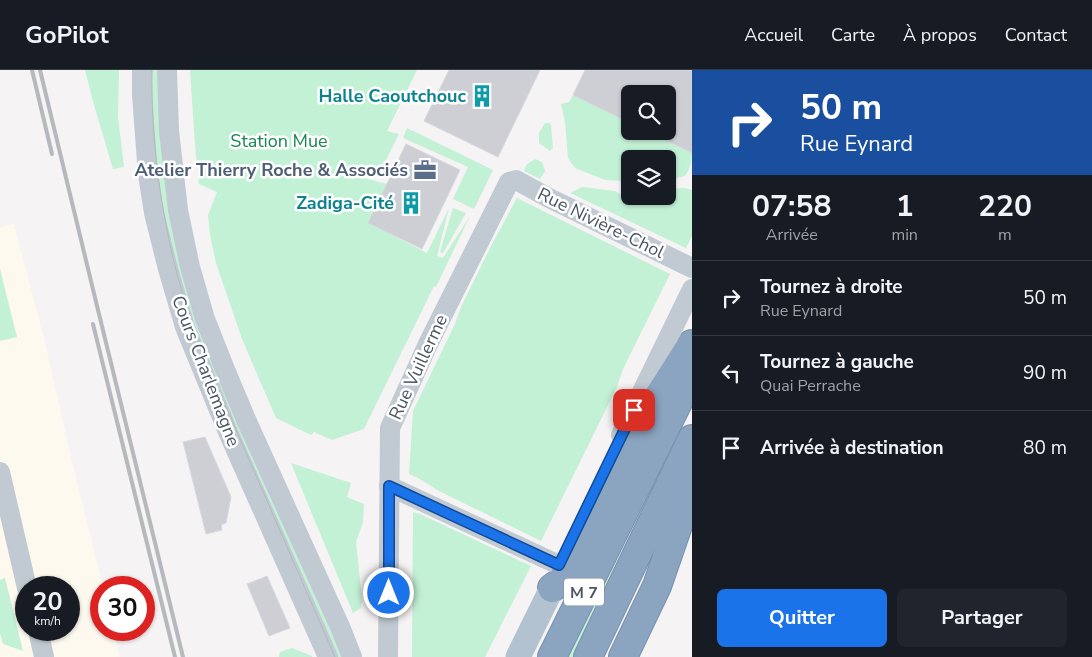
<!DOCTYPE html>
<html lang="fr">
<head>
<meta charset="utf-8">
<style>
	body { margin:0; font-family:"Nunito Sans",sans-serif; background:#20242c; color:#f1f3f6; height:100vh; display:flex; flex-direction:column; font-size:19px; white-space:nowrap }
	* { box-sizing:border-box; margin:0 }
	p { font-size:16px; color:#9ea1a6 }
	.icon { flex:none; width:28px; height:28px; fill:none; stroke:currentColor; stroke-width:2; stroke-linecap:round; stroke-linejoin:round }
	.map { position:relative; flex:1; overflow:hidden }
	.sheet { display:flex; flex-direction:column; background:#171b24; width:400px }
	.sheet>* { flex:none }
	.hud { background:#1a4fa0; color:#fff; overflow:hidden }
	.buttons { position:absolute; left:621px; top:15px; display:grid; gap:10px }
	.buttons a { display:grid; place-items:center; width:55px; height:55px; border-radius:8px; background:#171b24; box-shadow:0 1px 4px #0004; font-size:25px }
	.speed { position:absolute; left:15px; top:506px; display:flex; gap:10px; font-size:25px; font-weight:700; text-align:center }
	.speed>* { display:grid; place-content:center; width:65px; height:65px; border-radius:50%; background:#171b24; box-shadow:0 1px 4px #0004; line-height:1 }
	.speed small { font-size:12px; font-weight:400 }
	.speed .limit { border:8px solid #d22; background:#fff; color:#111 }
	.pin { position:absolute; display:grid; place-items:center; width:42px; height:42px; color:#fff; margin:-21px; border-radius:10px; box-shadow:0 2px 8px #0006 }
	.me { position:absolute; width:55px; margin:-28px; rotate:0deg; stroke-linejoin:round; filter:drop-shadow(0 0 4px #0008) }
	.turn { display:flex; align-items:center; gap:18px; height:105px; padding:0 25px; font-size:22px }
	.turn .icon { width:65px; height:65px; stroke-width:2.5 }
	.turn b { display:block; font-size:35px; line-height:42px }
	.eta { display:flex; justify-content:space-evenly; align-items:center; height:85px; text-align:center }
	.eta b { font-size:30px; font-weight:700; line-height:35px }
	.action { display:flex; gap:10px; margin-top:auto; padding:10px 25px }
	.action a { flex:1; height:58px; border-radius:8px; background:#1a73e8; color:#fff; font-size:20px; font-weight:700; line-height:58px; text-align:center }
	.action a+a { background:#20242c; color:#f1f3f6 }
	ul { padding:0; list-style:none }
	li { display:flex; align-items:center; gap:15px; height:75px; padding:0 25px; border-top:1px solid #363941 }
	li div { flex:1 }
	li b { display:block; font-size:19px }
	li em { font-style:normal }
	header { display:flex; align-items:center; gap:30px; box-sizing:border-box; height:70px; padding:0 25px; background:#171b24; border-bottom:1px solid #363941 }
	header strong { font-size:24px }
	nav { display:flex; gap:28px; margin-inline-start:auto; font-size:18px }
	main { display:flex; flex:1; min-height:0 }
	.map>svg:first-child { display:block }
</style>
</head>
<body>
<header>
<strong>GoPilot</strong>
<nav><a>Accueil</a><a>Carte</a><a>À propos</a><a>Contact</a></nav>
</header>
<main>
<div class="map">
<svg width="692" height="587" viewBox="0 0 692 587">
	<rect width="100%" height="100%" fill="#f5f3f3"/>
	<path fill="#fdf9ef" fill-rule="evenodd" d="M 14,154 L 44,268 L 72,391 L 103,517 L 101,518 L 101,560 L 113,560 L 120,587 L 0,587 L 0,157 ZM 26,518 L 69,518 L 69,560 L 26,560 Z"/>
	<g fill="#c3f1d5">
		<path d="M 85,0 L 119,0 L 118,47 L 124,97 L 113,99 L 94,35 Z"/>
		<path d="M 146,0 L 163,0 L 178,160 L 344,587 L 333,587 L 204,293 L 161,141 Z"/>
		<path d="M 190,0 L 417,0 L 387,61 L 399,64 L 379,104 L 347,98 L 345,103 L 387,114 L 368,153 L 427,183 L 449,138 L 437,186 L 443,188 L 470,146 L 436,217 L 434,216 L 364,359 L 332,370 L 314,362 L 311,365 L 276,348 L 242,269 L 216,193 L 210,165 L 208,145 L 217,122 L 199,114 L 195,75 Z"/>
		<path d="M 573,25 L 630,53 L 630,61 L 646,61 L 692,83 C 692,92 690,99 685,106 L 668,110 L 668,89 L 630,89 L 630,100 L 621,111 L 605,110 L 575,98 L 568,88 L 565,52 L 561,34 L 569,32 Z"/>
		<path d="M 545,53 L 550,53 L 551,55 L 553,78 L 550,81 L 539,73 L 539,63 Z"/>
		<path d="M 407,58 L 493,100 L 474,139 L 453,129 L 468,97 L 403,68 Z"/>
		<path d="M 535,89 L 542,92 L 545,101 L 540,109 L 524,101 L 527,94 Z"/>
		<path d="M 582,117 L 615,121 L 623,126 L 668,126 L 668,119 L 684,118 L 692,120 L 692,166 L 686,178 L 570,123 Z"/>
		<path d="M 517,128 L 670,204 L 623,299 L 617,317 L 541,471 L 439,421 L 418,408 L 409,404 L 413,341 L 455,254 L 461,237 L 491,176 Z"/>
		<path d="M 453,138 L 466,143 L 443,183 L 440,182 Z"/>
		<path d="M 0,199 L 17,267 L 0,271 Z"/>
		<path d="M 291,393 L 351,413 L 347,427 L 364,434 L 363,452 L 356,472 L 362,529 L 361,538 L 353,543 Z"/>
		<path d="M 650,425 L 651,425 L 573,587 L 567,587 L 615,490 L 617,490 Z"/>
		<path d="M 413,442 L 420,444 L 531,496 L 485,587 L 412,587 Z"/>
		<path d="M 5,508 L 23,581 L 3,574 L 0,563 L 0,510 Z"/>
		<path d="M 292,578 L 312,586 L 312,587 L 279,587 L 280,582 Z"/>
	</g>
	<g fill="#cdcfd5" stroke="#d7d9de">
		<path d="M 449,0 L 540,0 L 498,87 L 424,51 Z"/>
		<path d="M 585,0 L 692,0 L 692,83 L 646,61 L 668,61 L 668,24 L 630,24 L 630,53 L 573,25 Z"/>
		<path d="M 406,74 L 460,100 L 422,179 L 368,153 Z"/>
		<path d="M 205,367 L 231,427 L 226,453 L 221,455 L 222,460 L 206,464 L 183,372 Z"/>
		<path d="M 267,506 L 290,558 L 269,566 L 247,514 Z"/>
	</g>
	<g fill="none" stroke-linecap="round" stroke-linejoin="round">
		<defs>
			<g id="highway">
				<path d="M 552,518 L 562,511 L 594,452 L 645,348 L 692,274"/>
				<path d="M 552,587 L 692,304"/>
				<path d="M 588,587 L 692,369"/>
				<path d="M 623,587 L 657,516 L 692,415"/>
			</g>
		</defs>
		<use href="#highway" stroke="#7690ad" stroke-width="30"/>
		<g stroke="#c1cad2" stroke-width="20">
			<path d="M 142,0 L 142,25 L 148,105 L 154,143 L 168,199 L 185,257 L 228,362 L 328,587"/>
			<path d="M 167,0 L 169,61 L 178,140 L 190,197 L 205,249 L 226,302 L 248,354 L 341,559 L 352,587"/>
			<path d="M 621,365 L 692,219"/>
			<path d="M 0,402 L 27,518"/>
			<path d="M 389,416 L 559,495"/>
			<path d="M 38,560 L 44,587"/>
			<path d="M 388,587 L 390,358 L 429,272 L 509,112 L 516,110 L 549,128 L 692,198"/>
		</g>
		<path stroke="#b3c2d1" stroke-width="25" d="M 518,587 L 552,518"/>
		<use href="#highway" stroke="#8ba5c1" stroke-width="28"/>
		<path stroke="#b5b8bd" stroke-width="1" d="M 152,0 C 151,65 159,129 174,192 C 183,229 197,265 210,300 L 335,587"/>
		<g stroke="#b5b8bd" stroke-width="4">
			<path d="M 32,0 L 52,84"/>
			<path d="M 40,0 L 98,240 L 183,587"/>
			<path d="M 93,254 L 175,587"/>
		</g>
	</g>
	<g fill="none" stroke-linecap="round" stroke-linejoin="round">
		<defs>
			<path id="route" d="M 389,523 L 389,416 L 559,495 L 634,340"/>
		</defs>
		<use href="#route" stroke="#114b97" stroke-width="12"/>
		<use href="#route" stroke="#1a73e8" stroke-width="9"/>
	</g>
	<defs>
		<symbol id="building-bare" viewBox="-9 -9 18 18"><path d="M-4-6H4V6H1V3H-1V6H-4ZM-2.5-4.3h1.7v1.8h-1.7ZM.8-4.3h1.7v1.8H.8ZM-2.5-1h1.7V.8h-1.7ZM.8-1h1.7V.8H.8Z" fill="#0f9aa8" stroke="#fff" stroke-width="2.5" paint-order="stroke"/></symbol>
		<symbol id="office-bare" viewBox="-9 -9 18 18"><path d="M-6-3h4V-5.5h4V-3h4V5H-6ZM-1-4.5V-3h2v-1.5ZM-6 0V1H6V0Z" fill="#5c6f8a" stroke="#fff" stroke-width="2.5" paint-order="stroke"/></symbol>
	</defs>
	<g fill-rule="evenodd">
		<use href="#building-bare" x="466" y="10" width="32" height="32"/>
		<use href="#office-bare" x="409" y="84" width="32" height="32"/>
		<use href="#building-bare" x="395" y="117" width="32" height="32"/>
	</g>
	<g text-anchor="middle" stroke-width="5" stroke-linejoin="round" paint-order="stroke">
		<rect fill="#fff" stroke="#808990" stroke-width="1" x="564" y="508.5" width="40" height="27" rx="4"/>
		<g font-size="16" font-weight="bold" fill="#4a5661">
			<text x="584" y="528">M 7</text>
		</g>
		<g font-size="18" font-weight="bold" fill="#0d838f" stroke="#fff" text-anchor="end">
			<text x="466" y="32">Halle Caoutchouc</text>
			<text x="394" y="139">Zadiga-Cité</text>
		</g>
		<g font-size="18" fill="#17864f" stroke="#fff">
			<text x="279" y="77">Station Mue</text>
		</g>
		<g font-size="18" font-weight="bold" fill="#4e5e75" stroke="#fff" text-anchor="end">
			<text x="408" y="106">Atelier Thierry Roche &amp; Associés</text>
		</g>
		<g font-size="18" fill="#4a5661" stroke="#fff">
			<text transform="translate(601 153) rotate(26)" y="6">Rue Nivière-Chol</text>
			<text transform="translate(418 297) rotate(-65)" y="6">Rue Vuillerme</text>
			<text transform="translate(206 301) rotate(69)" y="6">Cours Charlemagne</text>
		</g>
	</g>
</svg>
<div class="buttons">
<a><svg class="icon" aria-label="search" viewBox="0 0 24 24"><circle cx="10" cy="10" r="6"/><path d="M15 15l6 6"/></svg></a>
<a><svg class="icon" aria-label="layers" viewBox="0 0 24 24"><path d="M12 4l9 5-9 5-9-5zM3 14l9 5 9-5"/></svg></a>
</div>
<div class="speed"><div>20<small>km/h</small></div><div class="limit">30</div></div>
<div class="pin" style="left:634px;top:340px;background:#d93025"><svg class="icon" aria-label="arrive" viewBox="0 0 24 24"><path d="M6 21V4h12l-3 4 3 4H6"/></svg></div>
<svg class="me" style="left:389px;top:523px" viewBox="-20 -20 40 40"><circle r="17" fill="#1a73e8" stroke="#fff" stroke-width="3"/><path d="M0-11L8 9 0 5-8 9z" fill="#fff"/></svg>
</div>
<section class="sheet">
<div class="hud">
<div class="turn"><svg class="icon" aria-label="right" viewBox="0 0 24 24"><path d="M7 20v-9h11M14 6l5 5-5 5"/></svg><div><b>50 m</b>Rue Eynard</div></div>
</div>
<div class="eta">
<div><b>07:58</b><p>Arrivée</p></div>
<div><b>1</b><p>min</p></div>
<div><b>220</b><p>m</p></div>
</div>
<ul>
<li><svg class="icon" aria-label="right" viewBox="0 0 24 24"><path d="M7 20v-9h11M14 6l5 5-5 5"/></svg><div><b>Tournez à droite</b><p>Rue Eynard</p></div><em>50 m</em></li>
<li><svg class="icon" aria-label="left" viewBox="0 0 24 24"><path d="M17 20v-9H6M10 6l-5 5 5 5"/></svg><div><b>Tournez à gauche</b><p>Quai Perrache</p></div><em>90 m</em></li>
<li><svg class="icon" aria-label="arrive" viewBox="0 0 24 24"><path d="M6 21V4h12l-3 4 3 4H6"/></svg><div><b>Arrivée à destination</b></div><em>80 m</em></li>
</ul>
<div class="action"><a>Quitter</a><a>Partager</a></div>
</section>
</main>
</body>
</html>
